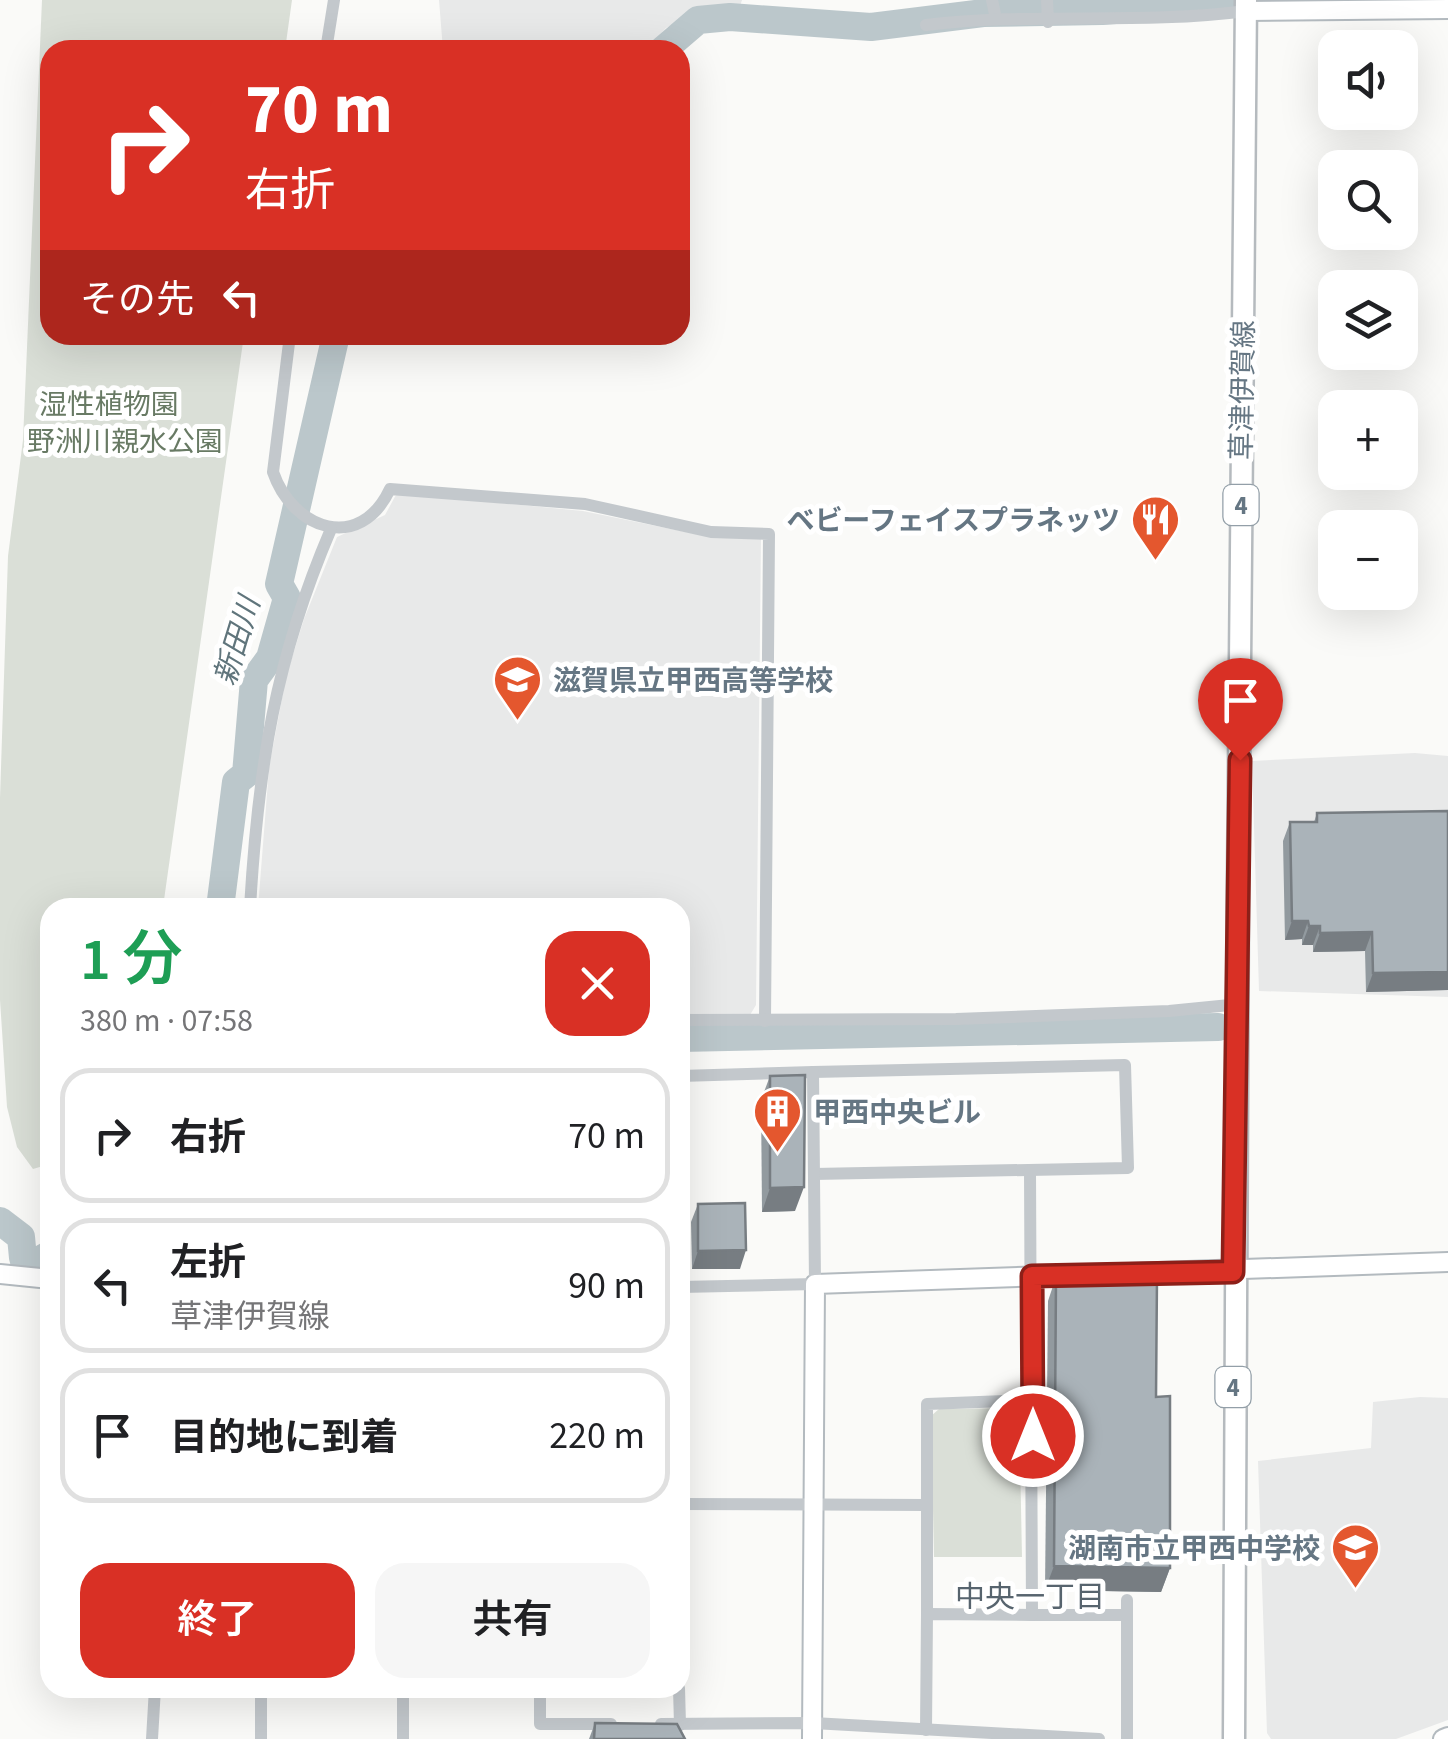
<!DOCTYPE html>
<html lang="ja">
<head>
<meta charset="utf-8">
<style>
	body { margin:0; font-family:"Source Sans 3","Noto Sans JP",sans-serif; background:#f6f6f6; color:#202124; height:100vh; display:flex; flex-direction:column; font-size:38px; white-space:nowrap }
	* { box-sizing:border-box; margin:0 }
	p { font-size:32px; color:#757577 }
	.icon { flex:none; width:55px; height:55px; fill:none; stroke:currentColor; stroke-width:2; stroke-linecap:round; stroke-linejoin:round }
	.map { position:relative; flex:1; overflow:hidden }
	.sheet { position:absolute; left:40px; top:898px; width:650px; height:800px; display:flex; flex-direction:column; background:#fff; border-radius:30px; box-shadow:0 10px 40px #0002 }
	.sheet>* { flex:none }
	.top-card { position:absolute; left:40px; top:40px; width:650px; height:305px; border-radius:30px; box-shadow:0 10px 40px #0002; background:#d93025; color:#fff; overflow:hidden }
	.buttons { position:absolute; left:1318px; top:30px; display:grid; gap:20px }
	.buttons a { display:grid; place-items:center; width:100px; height:100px; border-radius:20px; background:#fff; box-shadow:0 10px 40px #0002; font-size:50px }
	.pin { position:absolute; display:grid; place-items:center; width:85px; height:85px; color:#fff; margin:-102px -42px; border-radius:50% 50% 50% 0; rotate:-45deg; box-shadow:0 0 10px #0007 }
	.pin .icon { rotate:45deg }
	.me { position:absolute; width:110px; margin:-55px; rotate:0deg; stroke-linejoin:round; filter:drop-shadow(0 0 8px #0008) }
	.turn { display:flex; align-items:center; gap:35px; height:210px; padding:0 40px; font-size:45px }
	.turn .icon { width:130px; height:130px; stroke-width:2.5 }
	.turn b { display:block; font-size:70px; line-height:85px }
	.then { display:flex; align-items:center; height:95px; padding:0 40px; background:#0003; gap:20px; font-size:38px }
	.round { display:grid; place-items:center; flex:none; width:105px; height:105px; border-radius:30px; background:#f6f6f6 }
	.summary { display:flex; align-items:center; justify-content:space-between; height:170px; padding:0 40px }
	h1 { font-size:60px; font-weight:600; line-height:75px; color:#1e9e55 }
	.primary-button { display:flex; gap:20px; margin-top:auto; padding:20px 40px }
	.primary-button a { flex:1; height:115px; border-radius:30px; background:#d93025; color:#fff; font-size:40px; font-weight:600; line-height:115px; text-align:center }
	.primary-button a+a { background:#f6f6f6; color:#202124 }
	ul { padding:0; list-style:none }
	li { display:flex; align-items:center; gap:30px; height:135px; margin:0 20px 15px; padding:0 20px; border:5px solid #e0e0e0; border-radius:30px }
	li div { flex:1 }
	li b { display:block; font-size:38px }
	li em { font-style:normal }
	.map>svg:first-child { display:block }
</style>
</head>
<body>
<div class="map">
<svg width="1448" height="1739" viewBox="0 0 1448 1739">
	<rect width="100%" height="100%" fill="#fafaf8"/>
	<g fill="#e8e9e9">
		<path d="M 439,0 L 742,0 L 739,9 L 694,13 L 666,28 L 645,50 L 443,50 Z"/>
		<path d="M 397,493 L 583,511 L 715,538 L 761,537 L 756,1005 L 750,1015 L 680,1015 L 680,908 L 258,908 L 269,768 L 286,677 L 304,619 L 337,537 L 385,515 Z"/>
		<path d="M 1415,753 L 1448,756 L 1448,997 L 1259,991 L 1252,761 Z"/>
		<path d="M 1420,1397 L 1448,1398 L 1448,1720 L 1396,1739 L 1271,1739 L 1267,1733 L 1258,1461 L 1371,1448 L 1373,1402 Z"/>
	</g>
	<g fill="#dadfd7">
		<path d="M 42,0 L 292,0 L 285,50 L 50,50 L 50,335 L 244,335 L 163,907 L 50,908 L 50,1164 L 33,1169 L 17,1147 L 7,1107 L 0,1000 L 0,798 L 8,556 L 23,440 Z"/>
		<path d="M 1019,1408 L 1022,1557 L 934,1557 L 931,1416 L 939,1409 Z"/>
	</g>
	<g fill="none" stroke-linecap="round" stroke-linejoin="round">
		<g stroke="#bbc7cb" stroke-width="28">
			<path d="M 663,50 L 698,20 L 730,17 L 871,27 L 983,13 L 1102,11 L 1223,2"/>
			<path d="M 220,908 L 236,782 L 246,774 L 254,680 L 270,658 L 287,598 L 279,584 L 336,335"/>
			<path d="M 680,1038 L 1218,1027"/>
			<path d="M 0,1221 L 21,1237 L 23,1258 L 38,1261 L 50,1254"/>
		</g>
		<defs>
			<g id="secondary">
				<path d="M 1246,11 L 1448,9"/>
				<path d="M 0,1274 L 50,1279"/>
				<path d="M 812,1739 L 815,1284 L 1448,1262"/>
				<path d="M 1443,1739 L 1448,1737"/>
			</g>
			<path id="primary" d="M 1234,1739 C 1233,1159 1242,580 1246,0"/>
		</defs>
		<use href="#secondary" stroke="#b3babf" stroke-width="22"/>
		<use href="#primary" stroke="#b5babe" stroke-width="25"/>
		<g stroke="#c3c8cc" stroke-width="12">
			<path d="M 992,0 L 996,19"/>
			<path d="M 1047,0 L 1048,22"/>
			<path d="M 926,25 C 1032,12 1139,25 1246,11"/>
			<path d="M 326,50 L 334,0"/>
			<path d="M 290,335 L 273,472 C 293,530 360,553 390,489 L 585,504 L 711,532 L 769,534 L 765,1021"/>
			<path d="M 250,908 C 258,767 275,660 331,529"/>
			<path d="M 680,1020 L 956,1019 L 1169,1011 L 1240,1004"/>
			<path d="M 813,1072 L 1125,1065 L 1128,1168 L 814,1174"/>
			<path d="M 680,1076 L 813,1072 L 815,1284 L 680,1287"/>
			<path d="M 680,1076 L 682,1287"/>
			<path d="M 1030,1171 L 1032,1615 L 1127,1615 L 1127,1739"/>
			<path d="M 680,1504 L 927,1505"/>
			<path d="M 1127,1600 L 1127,1615"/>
			<path d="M 927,1614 L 927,1404 L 1033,1400"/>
			<path d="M 261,1688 L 261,1739"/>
			<path d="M 403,1688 L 403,1739"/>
			<path d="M 540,1688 L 540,1724 L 611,1724"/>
			<path d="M 679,1688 L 680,1725"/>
			<path d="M 661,1724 L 813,1723 L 1099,1739"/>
			<path d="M 926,1730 L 927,1614 L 1032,1615"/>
			<path d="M 152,1739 L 155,1688"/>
		</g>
		<use href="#secondary" stroke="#fff" stroke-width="18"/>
		<use href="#primary" stroke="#fff" stroke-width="20"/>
	</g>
	<g fill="#929a9f">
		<path d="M 1448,811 L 1448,990 L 1366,992 L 1365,951 L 1313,952 L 1313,945 L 1302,945 L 1302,939 L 1285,940 L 1283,841 L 1290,822 L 1314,822 L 1317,813 Z"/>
		<path d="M 770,1076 L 795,1211 L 762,1212 L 761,1100 Z"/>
		<path d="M 698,1204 L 740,1269 L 692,1269 L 691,1222 Z"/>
		<path d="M 1056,1277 L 1156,1397 L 1170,1568 L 1161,1592 L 1045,1590 L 1048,1301 Z"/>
		<path d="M 595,1723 L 685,1739 L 589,1739 Z"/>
	</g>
	<g fill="#777d82">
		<path d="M 1292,921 L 1308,921 L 1302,939 L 1285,940 Z"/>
		<path d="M 1309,926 L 1320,926 L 1313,945 L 1302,945 Z"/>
		<path d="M 1372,932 L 1365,951 L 1313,952 L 1320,933 Z"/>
		<path d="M 1448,972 L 1448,990 L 1366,992 L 1373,973 Z"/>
		<path d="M 804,1187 L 795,1211 L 762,1212 L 770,1188 Z"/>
		<path d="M 746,1250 L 740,1269 L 692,1269 L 698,1251 Z"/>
		<path d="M 1054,1566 L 1170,1568 L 1161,1592 L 1045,1590 Z"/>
	</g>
	<g fill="#aab3b9" stroke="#777d82" stroke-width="2.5">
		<path d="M 1448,811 L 1448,972 L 1373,973 L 1372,932 L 1320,933 L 1320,926 L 1309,926 L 1308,921 L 1292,921 L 1290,822 L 1317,822 L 1317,813 Z"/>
		<path d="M 805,1075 L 804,1187 L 770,1188 L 770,1076 Z"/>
		<path d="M 745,1203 L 746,1250 L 698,1251 L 698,1204 Z"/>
		<path d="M 1056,1277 L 1157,1277 L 1156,1397 L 1170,1396 L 1170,1568 L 1054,1566 Z"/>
		<path d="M 595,1723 L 677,1724 L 685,1739 L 594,1739 Z"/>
	</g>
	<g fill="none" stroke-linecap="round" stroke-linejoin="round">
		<defs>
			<path id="route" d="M 1033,1436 L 1032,1276 L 1233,1272 L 1240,760"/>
		</defs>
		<use href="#route" stroke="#8d1f18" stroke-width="25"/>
		<use href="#route" stroke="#d93025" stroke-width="18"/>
	</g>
	<defs>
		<symbol id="restaurant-pin" viewBox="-11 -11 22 30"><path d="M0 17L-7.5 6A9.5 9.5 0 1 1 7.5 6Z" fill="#e4572e" stroke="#fff"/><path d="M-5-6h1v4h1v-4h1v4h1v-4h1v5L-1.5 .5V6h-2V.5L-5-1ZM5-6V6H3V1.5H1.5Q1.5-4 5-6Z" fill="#fff"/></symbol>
		<symbol id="school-pin" viewBox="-11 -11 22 30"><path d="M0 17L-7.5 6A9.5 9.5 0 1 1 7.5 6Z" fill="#e4572e" stroke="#fff"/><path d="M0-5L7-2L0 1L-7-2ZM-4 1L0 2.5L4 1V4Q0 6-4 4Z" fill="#fff"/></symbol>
		<symbol id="building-pin" viewBox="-11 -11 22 30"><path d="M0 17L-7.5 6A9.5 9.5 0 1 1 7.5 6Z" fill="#e4572e" stroke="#fff"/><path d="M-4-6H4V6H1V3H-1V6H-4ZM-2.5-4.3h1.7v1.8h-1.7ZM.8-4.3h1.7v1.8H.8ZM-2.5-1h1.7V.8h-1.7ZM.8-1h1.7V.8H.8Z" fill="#fff"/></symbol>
	</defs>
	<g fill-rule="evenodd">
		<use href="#restaurant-pin" x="1128" y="492" width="55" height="75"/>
		<use href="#school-pin" x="490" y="652" width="55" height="75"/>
		<use href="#building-pin" x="750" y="1084" width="55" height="75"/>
		<use href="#school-pin" x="1328" y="1520" width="55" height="75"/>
	</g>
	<g text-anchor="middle" stroke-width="10" stroke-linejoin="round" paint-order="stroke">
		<g fill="#fff" stroke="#939fa8" stroke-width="2.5">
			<rect x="1223.5" y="485" width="35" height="40" rx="8"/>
			<rect x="1215.5" y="1367" width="35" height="40" rx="8"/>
		</g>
		<g font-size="25" font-weight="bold" fill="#657683">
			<text x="1241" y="514">4</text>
			<text x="1233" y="1396">4</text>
		</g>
		<g font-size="28" fill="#657683" stroke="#fff">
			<text transform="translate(1242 390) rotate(-89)" y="10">草津伊賀線</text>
		</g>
		<g font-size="28" fill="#687a64" stroke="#fff">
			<text x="109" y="414">湿性植物園</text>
			<text x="125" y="451">野洲川親水公園</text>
		</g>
		<g font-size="28" font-weight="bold" fill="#657683" stroke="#fff" text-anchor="end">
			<text x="1120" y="530">ベビーフェイスプラネッツ</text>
			<text x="553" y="690" text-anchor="start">滋賀県立甲西高等学校</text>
			<text x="813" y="1122" text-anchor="start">甲西中央ビル</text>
			<text x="1320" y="1558">湖南市立甲西中学校</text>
		</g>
		<g font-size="30" font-style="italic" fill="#60757c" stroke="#fff">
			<text transform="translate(237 641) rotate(-73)" y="10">新田川</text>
		</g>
		<g font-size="30" fill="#57646e" stroke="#fff">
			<text x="1030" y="1607">中央一丁目</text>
		</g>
	</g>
</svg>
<div class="buttons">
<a><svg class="icon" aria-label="sound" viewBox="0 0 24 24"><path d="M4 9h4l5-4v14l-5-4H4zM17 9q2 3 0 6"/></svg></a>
<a><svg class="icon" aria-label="search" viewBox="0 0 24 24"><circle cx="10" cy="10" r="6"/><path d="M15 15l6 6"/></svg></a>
<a><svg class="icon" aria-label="layers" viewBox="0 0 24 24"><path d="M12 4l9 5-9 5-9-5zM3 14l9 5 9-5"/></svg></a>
<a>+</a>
<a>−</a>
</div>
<div class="pin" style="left:1240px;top:760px;background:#d93025"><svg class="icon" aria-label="arrive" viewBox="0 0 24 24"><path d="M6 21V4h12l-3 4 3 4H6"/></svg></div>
<svg class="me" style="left:1033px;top:1436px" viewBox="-20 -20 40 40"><circle r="17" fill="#d93025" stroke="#fff" stroke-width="3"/><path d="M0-11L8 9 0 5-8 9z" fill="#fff"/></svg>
<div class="top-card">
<div class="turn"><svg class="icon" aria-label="right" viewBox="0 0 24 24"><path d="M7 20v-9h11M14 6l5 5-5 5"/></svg><div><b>70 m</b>右折</div></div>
<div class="then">その先<svg class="icon" aria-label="left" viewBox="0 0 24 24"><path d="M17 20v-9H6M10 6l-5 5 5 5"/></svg></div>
</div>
<section class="sheet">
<div class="summary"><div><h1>1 分</h1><p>380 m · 07:58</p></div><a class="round" style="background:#d93025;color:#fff"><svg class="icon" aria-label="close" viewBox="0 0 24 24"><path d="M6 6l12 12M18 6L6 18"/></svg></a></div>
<ul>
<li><svg class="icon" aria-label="right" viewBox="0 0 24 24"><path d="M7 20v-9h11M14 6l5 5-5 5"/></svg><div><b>右折</b></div><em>70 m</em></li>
<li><svg class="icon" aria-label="left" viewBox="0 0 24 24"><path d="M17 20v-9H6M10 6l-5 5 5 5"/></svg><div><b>左折</b><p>草津伊賀線</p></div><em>90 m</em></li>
<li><svg class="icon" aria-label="arrive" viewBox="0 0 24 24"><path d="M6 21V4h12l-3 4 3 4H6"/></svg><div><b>目的地に到着</b></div><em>220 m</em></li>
</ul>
<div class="primary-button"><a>終了</a><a>共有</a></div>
</section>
</div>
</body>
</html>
